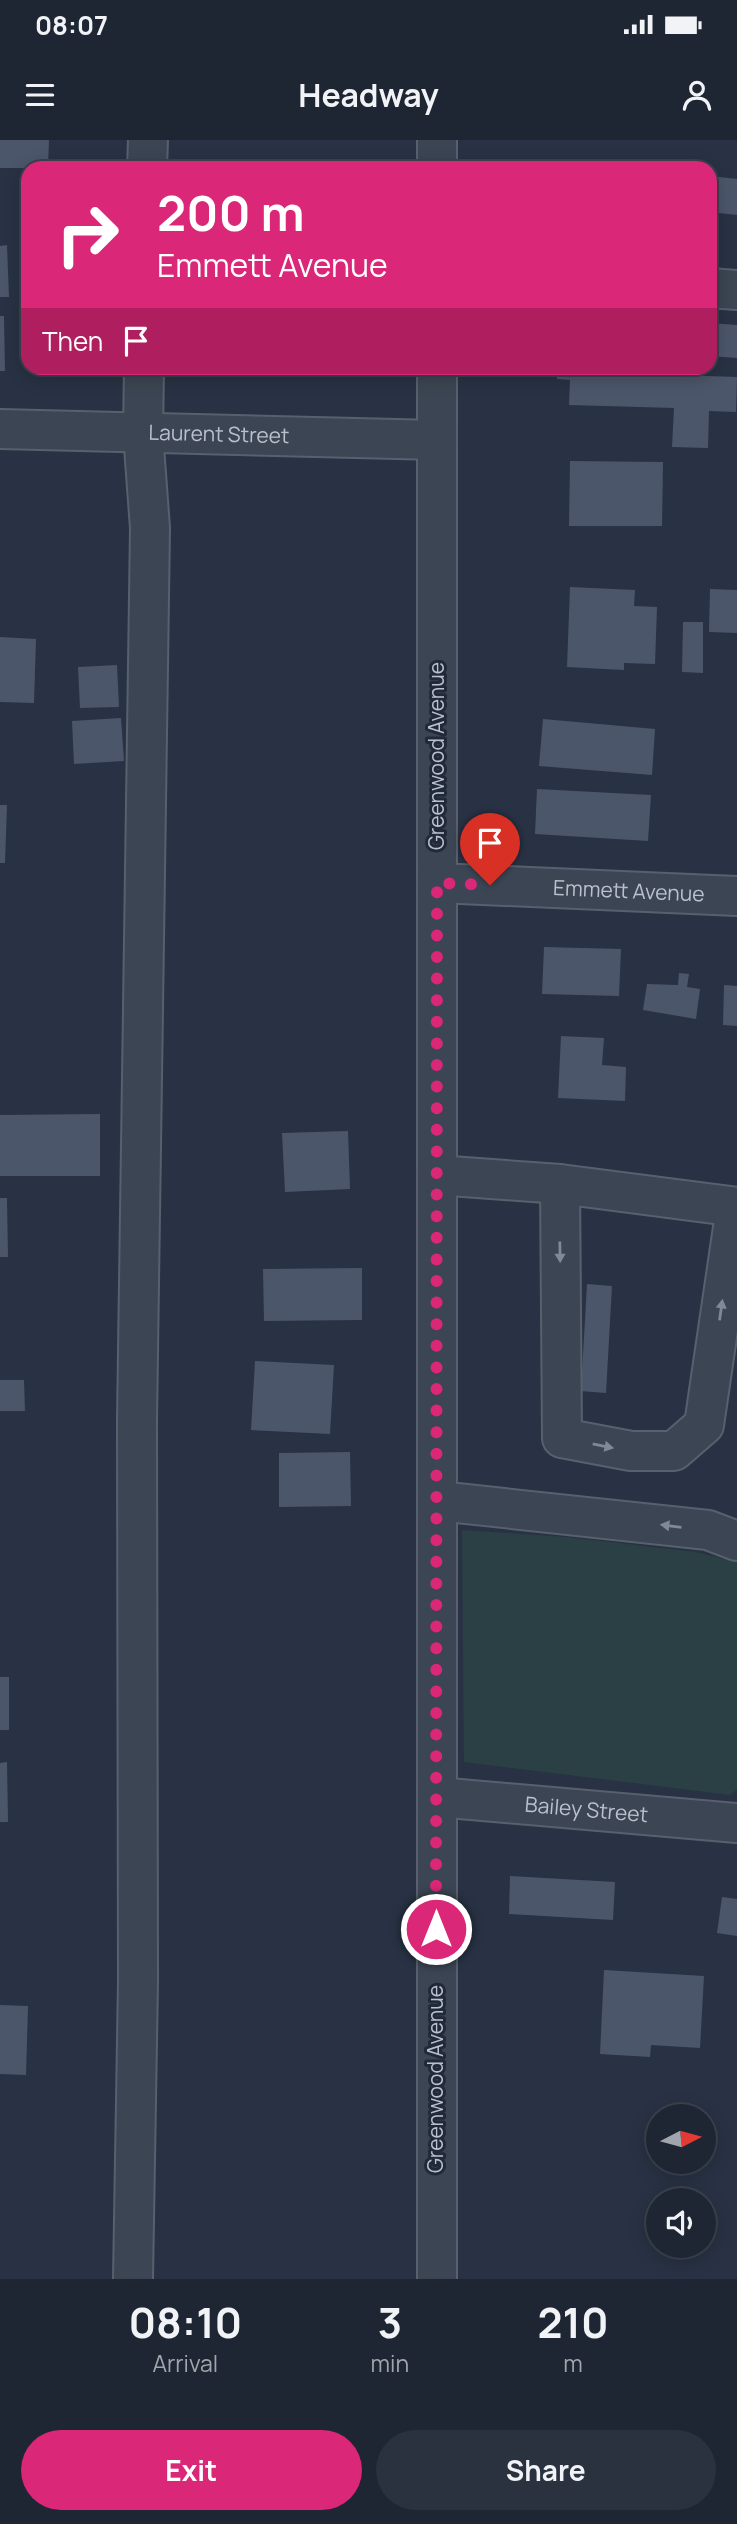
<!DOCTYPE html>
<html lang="en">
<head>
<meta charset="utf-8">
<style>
	body { margin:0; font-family:Manrope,sans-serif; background:#2b323f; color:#f1f3f6; height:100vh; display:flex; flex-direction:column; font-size:26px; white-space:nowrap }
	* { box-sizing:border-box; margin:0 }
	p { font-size:23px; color:#a1a5ac }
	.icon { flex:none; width:38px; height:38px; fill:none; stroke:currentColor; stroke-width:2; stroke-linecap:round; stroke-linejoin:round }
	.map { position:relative; height:2139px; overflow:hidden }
	.details { display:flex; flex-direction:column; background:#1e2633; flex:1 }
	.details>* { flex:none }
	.guide { position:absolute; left:21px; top:21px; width:696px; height:214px; border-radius:21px; box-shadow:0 4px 18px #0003,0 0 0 2px #3c434e; background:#db2777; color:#fff; overflow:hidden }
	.needle { width:46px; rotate:84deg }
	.tools { position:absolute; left:646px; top:1964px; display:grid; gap:14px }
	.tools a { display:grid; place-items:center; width:70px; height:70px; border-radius:50%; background:#1e2633; box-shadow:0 4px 18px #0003,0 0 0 2px #3c434e; font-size:35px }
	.pin { position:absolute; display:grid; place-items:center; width:60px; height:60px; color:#fff; margin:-72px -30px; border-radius:50% 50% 50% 0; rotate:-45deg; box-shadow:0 0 7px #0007 }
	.pin .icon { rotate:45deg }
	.me { position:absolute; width:77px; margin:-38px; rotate:0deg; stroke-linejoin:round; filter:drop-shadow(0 0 5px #0008) }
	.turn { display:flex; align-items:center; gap:24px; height:147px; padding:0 21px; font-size:32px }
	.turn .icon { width:91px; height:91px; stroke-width:2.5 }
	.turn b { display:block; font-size:49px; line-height:60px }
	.then { display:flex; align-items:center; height:66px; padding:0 21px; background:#0003; gap:14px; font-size:26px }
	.eta { display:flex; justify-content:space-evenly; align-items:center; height:119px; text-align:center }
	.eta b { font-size:42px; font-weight:700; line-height:49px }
	.cta { display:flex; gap:14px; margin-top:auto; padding:14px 21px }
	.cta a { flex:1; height:80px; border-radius:42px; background:#db2777; color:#fff; font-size:28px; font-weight:700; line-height:80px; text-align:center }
	.cta a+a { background:#2b323f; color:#f1f3f6 }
	.status { display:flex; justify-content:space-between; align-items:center; height:49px; padding:0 35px; background:#1e2633; direction:ltr }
	.status svg { height:19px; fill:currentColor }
	header { display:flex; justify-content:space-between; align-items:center; height:91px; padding:0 21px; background:#1e2633; font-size:32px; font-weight:700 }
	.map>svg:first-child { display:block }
</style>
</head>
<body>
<div class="status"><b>08:07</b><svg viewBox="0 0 49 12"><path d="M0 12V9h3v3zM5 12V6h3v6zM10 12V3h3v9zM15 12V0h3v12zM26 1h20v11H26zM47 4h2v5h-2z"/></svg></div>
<header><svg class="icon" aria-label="menu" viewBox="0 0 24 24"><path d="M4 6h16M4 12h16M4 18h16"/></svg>Headway<svg class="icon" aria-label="person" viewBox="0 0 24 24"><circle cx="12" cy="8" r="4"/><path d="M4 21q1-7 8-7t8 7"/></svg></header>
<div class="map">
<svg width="737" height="2139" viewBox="0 0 737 2139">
	<rect width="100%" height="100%" fill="#283244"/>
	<path fill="#2a4045" d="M 462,1390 L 567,1397 L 696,1412 L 737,1422 L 737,1650 L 730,1655 L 464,1622 Z"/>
	<g fill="#4c566a">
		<path d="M 0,0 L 49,0 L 48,28 L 0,28 Z"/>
		<path d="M 710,36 L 737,39 L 737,75 L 710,72 Z"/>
		<path d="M 7,105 L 9,157 L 0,157 L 0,106 Z"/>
		<path d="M 0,176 L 4,176 L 5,231 L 0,231 Z"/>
		<path d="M 710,183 L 737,185 L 737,218 L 710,216 Z"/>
		<path d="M 557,228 L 648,228 L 648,234 L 737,237 L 736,272 L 709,271 L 708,308 L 672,307 L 674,268 L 569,265 L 570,240 L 557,239 Z"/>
		<path d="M 570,321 L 663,322 L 662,386 L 569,386 Z"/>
		<path d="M 570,447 L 635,450 L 634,466 L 657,467 L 655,524 L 624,523 L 624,530 L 567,527 Z"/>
		<path d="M 710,449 L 737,450 L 737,493 L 709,492 Z"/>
		<path d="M 683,482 L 703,482 L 703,533 L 682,532 Z"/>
		<path d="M 0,497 L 36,499 L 34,563 L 0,562 Z"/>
		<path d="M 117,525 L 119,567 L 80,568 L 78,527 Z"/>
		<path d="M 121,578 L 124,621 L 74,624 L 72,581 Z"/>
		<path d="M 543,579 L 655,589 L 652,635 L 539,626 Z"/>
		<path d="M 537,649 L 651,655 L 648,701 L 535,694 Z"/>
		<path d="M 0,665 L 7,665 L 5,723 L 0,723 Z"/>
		<path d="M 544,807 L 621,809 L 619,856 L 542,854 Z"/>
		<path d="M 679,833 L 689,834 L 687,847 L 700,849 L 696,879 L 643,870 L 647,844 L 678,845 Z"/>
		<path d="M 724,845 L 737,846 L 737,886 L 723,885 Z"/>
		<path d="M 561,896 L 604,898 L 602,925 L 626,927 L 625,961 L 558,958 Z"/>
		<path d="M 100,974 L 100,1036 L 0,1036 L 0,975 Z"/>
		<path d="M 348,991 L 350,1049 L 285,1052 L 282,993 Z"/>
		<path d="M 0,1058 L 7,1058 L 8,1117 L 0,1117 Z"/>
		<path d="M 362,1128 L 362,1180 L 264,1181 L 263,1129 Z"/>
		<path d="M 587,1144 L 612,1146 L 606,1253 L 581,1251 Z"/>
		<path d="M 255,1221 L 334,1225 L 330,1294 L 251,1290 Z"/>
		<path d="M 0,1240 L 24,1240 L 25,1271 L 0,1271 Z"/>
		<path d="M 350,1312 L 351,1366 L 279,1367 L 279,1313 Z"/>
		<rect x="0" y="1537" width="9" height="53"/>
		<path d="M 7,1622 L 8,1682 L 0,1682 L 0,1623 Z"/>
		<path d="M 510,1736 L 615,1742 L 613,1780 L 509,1774 Z"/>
		<path d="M 722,1757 L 737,1759 L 737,1796 L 717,1793 Z"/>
		<path d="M 604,1830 L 704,1836 L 700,1908 L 651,1905 L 650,1917 L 600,1914 Z"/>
		<path d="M 0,1865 L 28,1866 L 26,1935 L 0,1934 Z"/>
	</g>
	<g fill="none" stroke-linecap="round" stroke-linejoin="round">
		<defs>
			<g id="minor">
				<path d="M 147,28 L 148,0"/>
				<path d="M 437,28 L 437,0"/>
				<path d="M 710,148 L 737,150"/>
				<path d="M 437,228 L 437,2139"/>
				<path id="s1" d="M 0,289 L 437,300"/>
				<path id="s2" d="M 437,743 L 737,756"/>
				<path d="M 437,1035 L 560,1044 L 737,1067"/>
				<path d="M 560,1044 L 562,1298 L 631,1311 L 674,1311 L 704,1285 L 736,1067"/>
				<path d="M 438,1361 L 708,1390 L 737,1401"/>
				<path id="s3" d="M 437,1657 L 737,1683"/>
				<path d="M 133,2139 L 138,1841 L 137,1280 L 150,388 L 143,293 L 144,228"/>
			</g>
		</defs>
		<use href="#minor" stroke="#58606e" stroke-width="42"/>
		<use href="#minor" stroke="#3c4553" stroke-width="38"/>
	</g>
	<defs><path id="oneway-solid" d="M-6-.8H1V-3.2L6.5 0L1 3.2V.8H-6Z" transform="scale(1.75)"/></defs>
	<g fill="#818996">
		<use href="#oneway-solid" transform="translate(560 1112) rotate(89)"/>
		<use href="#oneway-solid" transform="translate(721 1170) rotate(-82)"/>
		<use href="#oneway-solid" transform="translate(603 1306) rotate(11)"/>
		<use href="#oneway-solid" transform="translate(671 1386) rotate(-173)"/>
	</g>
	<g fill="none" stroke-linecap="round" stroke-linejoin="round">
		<path stroke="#db2777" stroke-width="12" stroke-dasharray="0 21.6" d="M 436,1789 L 437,743 L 490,745"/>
	</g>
	<g text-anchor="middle" stroke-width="6" stroke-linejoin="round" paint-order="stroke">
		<g font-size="21" fill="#bac0cd" stroke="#212a39">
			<text dy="7" stroke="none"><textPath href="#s1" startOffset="219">Laurent Street</textPath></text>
			<text transform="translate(437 616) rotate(-90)" y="7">Greenwood Avenue</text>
			<text dy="7" stroke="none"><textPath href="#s2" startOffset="192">Emmett Avenue</textPath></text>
			<text dy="7" stroke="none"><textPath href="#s3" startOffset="150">Bailey Street</textPath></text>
			<text transform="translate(436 1939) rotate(-90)" y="7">Greenwood Avenue</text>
		</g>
	</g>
</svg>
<div class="tools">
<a><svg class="needle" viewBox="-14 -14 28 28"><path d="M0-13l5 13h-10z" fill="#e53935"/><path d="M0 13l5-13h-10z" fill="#a1a5ac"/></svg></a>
<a><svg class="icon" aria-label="sound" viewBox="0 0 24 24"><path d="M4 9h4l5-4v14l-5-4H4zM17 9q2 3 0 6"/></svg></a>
</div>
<div class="pin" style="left:490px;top:745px;background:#d93025"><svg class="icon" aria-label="arrive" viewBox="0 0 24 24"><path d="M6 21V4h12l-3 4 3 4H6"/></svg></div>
<svg class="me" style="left:436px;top:1789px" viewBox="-20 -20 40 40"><circle r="17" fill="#db2777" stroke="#fff" stroke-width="3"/><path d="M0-11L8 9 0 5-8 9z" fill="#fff"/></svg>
<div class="guide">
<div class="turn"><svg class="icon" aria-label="right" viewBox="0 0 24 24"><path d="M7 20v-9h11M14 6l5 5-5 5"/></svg><div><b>200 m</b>Emmett Avenue</div></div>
<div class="then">Then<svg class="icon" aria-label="arrive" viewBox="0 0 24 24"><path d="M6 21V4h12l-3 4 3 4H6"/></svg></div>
</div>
</div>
<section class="details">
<div class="eta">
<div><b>08:10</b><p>Arrival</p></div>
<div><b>3</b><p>min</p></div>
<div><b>210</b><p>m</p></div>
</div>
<div class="cta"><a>Exit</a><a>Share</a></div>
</section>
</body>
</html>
